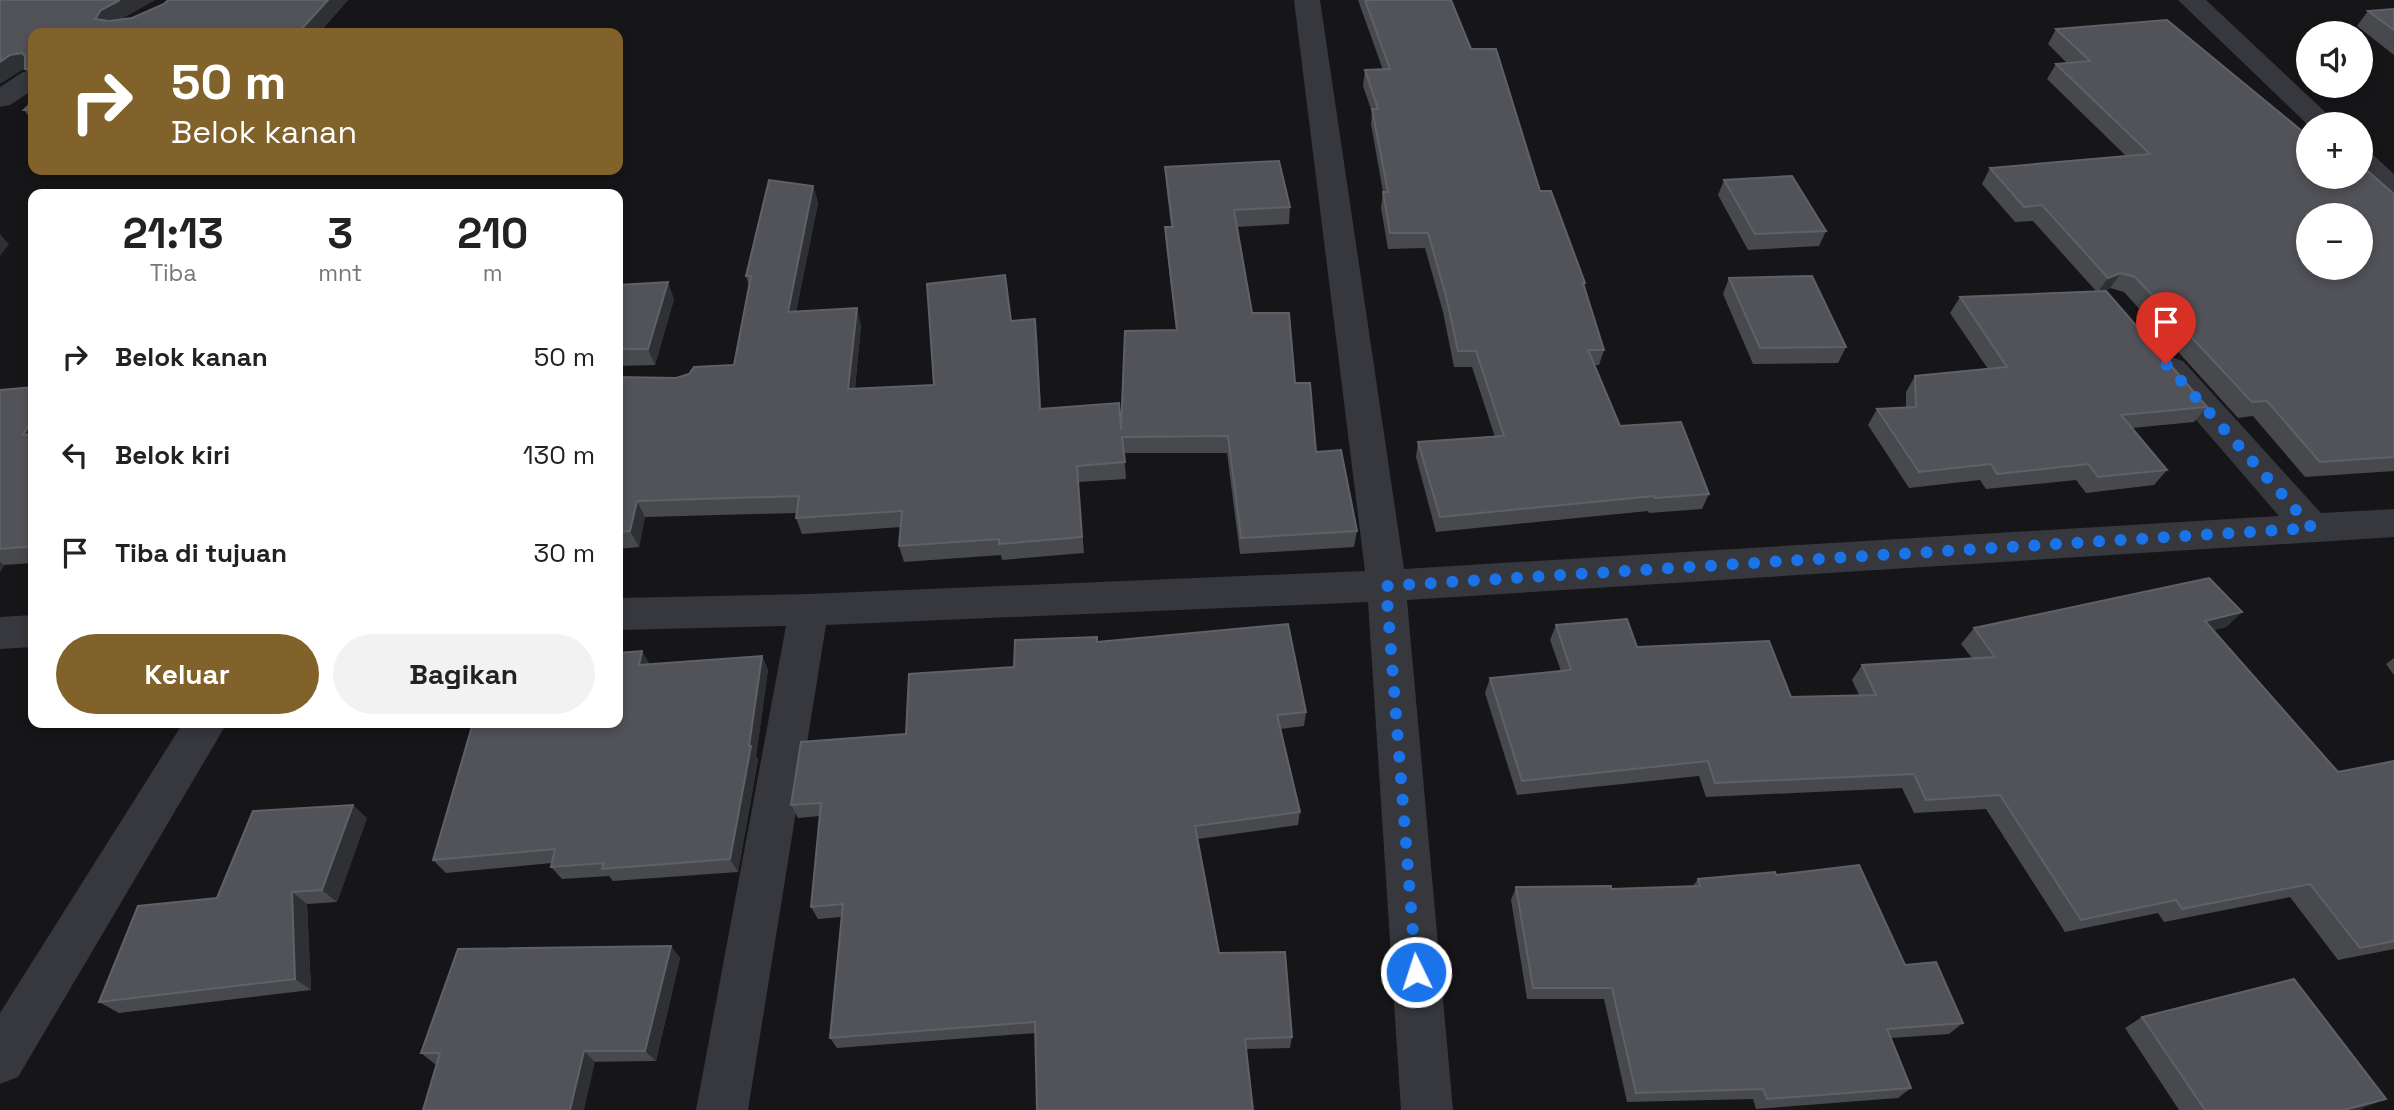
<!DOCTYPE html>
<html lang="id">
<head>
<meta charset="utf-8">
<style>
	body { margin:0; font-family:"Space Grotesk",sans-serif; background:#f2f2f2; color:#222; height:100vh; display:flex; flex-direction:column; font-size:26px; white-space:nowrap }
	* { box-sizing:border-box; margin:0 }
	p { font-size:23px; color:#767676 }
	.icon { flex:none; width:38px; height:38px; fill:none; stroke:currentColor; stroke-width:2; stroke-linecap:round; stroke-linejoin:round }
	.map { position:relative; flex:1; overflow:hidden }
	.sheet { position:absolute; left:28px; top:189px; width:595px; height:539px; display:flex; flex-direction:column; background:#fff; border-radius:14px; box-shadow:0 4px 10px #0003 }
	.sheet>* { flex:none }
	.banner { position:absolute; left:28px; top:28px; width:595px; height:147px; border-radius:14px; box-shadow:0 4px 10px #0003; background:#80622a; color:#fff; overflow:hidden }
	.controls { position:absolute; left:2296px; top:21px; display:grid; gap:14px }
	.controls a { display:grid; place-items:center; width:77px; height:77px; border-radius:50%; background:#fff; box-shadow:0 4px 10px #0003; font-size:35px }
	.pin { position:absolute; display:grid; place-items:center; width:60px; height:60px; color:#fff; margin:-72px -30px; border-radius:50% 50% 50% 0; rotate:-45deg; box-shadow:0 0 7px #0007 }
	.pin .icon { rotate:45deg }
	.me { position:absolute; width:77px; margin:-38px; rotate:356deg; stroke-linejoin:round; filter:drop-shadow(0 0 5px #0008) }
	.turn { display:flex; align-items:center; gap:24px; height:147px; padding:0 28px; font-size:32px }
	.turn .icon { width:91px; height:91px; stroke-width:2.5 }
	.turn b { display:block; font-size:49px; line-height:60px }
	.eta { display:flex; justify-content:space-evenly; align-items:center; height:119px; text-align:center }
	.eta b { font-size:42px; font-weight:700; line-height:49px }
	.button { display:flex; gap:14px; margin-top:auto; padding:14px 28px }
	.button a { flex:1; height:80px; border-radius:42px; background:#80622a; color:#fff; font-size:28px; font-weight:700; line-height:80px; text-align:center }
	.button a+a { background:#f2f2f2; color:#222 }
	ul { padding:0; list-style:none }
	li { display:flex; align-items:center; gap:21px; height:98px; padding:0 28px }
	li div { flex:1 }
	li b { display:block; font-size:26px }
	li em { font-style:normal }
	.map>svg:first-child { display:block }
</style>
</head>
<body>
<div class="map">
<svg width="2394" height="1110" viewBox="0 0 2394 1110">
	<rect width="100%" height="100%" fill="#161618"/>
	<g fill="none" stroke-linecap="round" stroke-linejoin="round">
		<g fill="#37383d" fill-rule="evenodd">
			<path d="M 1294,0 L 1320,0 L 1404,569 L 2279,516 L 2159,377 L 2154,369 L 2159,361 L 2171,357 L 2183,361 L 2321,513 L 2394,509 L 2394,537 L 1407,600 L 1453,1110 L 1401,1110 L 1368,602 L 826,625 L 748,1110 L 696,1110 L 786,626 L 618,630 L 618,598 L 809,594 L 1365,571 Z"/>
			<path d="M 2178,0 L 2206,0 L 2338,124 L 2308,125 Z"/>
			<path d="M 33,70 L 33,90 L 10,105 L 0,107 L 0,87 L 23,72 Z"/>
			<path d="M 2361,150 L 2371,153 L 2394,174 L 2394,199 L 2383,196 L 2361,175 Z"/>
			<path d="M 33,615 L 33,647 L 0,649 L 0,617 Z"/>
			<path d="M 183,723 L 227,723 L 18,1077 L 0,1084 L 0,1013 Z"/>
		</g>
	</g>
	<g fill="#47494d">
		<path d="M 0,0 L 155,0 L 119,20 L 132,18 L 164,4 L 168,0 L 348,0 L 319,33 L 33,33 L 33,81 L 25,69 L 22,70 Z"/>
		<path d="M 1358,0 L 1451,0 L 1471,49 L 1585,283 L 1584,287 L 1604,350 L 1599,365 L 1594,365 L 1620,426 L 1709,494 L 1702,509 L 1649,513 L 1648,511 L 1436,532 L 1416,457 L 1418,442 L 1495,437 L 1472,367 L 1454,367 L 1443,312 L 1425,248 L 1388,249 L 1381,208 L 1383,192 L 1371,124 L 1372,112 L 1363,86 L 1365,70 L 1383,70 Z"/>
		<path d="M 2394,9 L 2394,55 L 2357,26 L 2368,11 Z"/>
		<path d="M 2056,29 L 2308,177 L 2394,194 L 2394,471 L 2305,477 L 2253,416 L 2238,418 L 2124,292 L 2110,288 L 2103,291 L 2207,407 L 2194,422 L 2132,428 L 2167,470 L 2154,485 L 2086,493 L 2076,480 L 1986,489 L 1980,480 L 1909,488 L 1868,425 L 1877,409 L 1906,407 L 1906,392 L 1915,376 L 1988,369 L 1950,313 L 1960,297 L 2096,291 L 2033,221 L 2015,222 L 1982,184 L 1990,168 L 2126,156 L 2047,79 L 2056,64 L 2067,63 L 2048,44 Z"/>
		<path d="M 33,101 L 33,122 L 24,110 Z"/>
		<path d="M 1165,167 L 1290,207 L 1289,224 L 1236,227 L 1252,313 L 1295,383 L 1316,452 L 1357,531 L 1354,547 L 1240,554 L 1227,453 L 1124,453 L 1126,479 L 1078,482 L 1084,553 L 1002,560 L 1001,555 L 904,562 L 899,546 L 901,527 L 802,534 L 796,518 L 796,513 L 645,517 L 639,547 L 618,549 L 618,377 L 676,378 L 734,365 L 749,286 L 746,276 L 813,186 L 818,203 L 796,311 L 861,325 L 855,389 L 934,385 L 1011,321 L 1035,319 L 1037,336 L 1041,409 L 1121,430 L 1176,330 L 1166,244 L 1165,227 L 1171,227 L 1166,184 Z"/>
		<path d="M 1724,180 L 1826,231 L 1819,246 L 1748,250 L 1718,195 Z"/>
		<path d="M 1729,278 L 1846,347 L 1838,363 L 1753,364 L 1723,294 Z"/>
		<path d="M 618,285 L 674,299 L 655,365 L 618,366 Z"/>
		<path d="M 33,387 L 33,563 L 4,565 L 0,572 L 0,390 Z"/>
		<path d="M 2242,612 L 2226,627 L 2213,630 L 2338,772 L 2394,761 L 2394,949 L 2338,960 L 2290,897 L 2164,922 L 2158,913 L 2065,932 L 1986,809 L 1914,813 L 1902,788 L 1706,797 L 1699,776 L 1517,795 L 1485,693 L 1490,678 L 1561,671 L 1550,640 L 1556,625 L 1637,647 L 1791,697 L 1859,695 L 1852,680 L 1862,665 L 1972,658 L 1961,644 L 1974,628 Z"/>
		<path d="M 1097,642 L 1306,712 L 1304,726 L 1280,729 L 1300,812 L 1298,825 L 1198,839 L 1219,953 L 1292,1037 L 1290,1048 L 1246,1049 L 1036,1033 L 837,1048 L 830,1038 L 841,917 L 818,919 L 811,907 L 820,816 L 798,818 L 791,805 L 1014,667 Z"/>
		<path d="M 762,656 L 768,670 L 756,756 L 758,760 L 738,872 L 613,881 L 609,876 L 562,879 L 551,867 L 552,863 L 446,873 L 433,860 L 650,664 Z"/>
		<path d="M 2394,658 L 2394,675 L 2386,664 Z"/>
		<path d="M 367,818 L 337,902 L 307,904 L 311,990 L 119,1013 L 99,1002 L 217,898 Z"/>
		<path d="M 1776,875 L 1905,965 L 1963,1023 L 1949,1034 L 1891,1038 L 1911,1088 L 1898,1098 L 1756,1109 L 1753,1099 L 1627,1102 L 1604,999 L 1527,999 L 1511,900 L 1516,887 L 1611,889 L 1693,886 L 1698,879 Z"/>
		<path d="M 671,946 L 680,958 L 656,1061 L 435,1064 L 421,1053 Z"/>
		<path d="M 2142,1017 L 2363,1109 L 2358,1110 L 2179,1110 L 2125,1028 Z"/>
	</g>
	<g fill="#2f3033">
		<path d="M 120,0 L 155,0 L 111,25 L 95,19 L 101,10 Z"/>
		<path d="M 328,0 L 348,0 L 319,33 L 298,33 Z"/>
		<path d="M 22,53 L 32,67 L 22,70 L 0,84 L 0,62 L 10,55 Z"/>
		<path d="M 813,186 L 818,203 L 793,328 L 788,312 Z"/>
		<path d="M 0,234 L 9,244 L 0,256 Z"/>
		<path d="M 2121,273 L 2110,288 L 2097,293 L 2108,278 Z"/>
		<path d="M 668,282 L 674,299 L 655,365 L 648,349 Z"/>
		<path d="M 857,308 L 861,325 L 853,406 L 848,389 Z"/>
		<path d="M 1035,319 L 1037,336 L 1042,425 L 1040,409 Z"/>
		<path d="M 33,418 L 33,445 L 23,435 Z"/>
		<path d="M 637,501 L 645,517 L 639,547 L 630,531 Z"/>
		<path d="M 0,562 L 4,565 L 0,572 Z"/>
		<path d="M 2242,612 L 2226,627 L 2190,636 L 2205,621 Z"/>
		<path d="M 642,651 L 651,666 L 639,665 Z"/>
		<path d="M 762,656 L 768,670 L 756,756 L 758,760 L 738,872 L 730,859 L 749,746 Z"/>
		<path d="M 353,805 L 367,818 L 337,902 L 322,890 Z"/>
		<path d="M 292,892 L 307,904 L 311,990 L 295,979 Z"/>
		<path d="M 671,946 L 680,958 L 656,1061 L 645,1051 Z"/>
		<path d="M 584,1051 L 595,1062 L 584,1110 L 570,1110 Z"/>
		<path d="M 2386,1099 L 2358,1110 L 2344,1110 Z"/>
	</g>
	<g fill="#525359" stroke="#5f6168" stroke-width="2" fill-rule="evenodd">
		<path d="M 0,0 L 120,0 L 101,10 L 95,19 L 109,21 L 132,18 L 164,4 L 168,0 L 328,0 L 298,33 L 33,33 L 33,69 L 25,69 L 25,56 L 22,53 L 10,55 L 0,62 Z"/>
		<path d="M 1365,0 L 1451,0 L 1471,49 L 1496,49 L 1540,191 L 1551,191 L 1585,283 L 1583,283 L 1604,350 L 1588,350 L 1620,426 L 1681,422 L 1709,494 L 1655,498 L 1654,496 L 1440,517 L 1418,442 L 1504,436 L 1476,351 L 1458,351 L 1446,296 L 1428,233 L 1390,233 L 1383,192 L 1388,192 L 1372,109 L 1378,109 L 1365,70 L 1390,69 Z"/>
		<path d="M 2394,9 L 2394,30 L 2368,11 Z"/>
		<path d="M 2167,20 L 2308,136 L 2308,177 L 2361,177 L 2361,165 L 2394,194 L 2394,457 L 2320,462 L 2267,401 L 2252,402 L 2135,277 L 2121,273 L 2108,278 L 2042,205 L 2024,207 L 1990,168 L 2150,154 L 2056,64 L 2090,61 L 2056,29 ZM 2308,215 L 2361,215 L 2361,268 L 2308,268 Z"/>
		<path d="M 33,101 L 33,110 L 24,110 Z"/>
		<path d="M 1279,161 L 1290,207 L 1234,210 L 1252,313 L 1289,313 L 1295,383 L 1310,383 L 1316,452 L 1341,450 L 1357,531 L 1241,538 L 1228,436 L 1122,437 L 1125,462 L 1077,466 L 1082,537 L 999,544 L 999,539 L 899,546 L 902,511 L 796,518 L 799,496 L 637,501 L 630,531 L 618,532 L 618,377 L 676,378 L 689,374 L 694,367 L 734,365 L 751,276 L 746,276 L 769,180 L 813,186 L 788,312 L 857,308 L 848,389 L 934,385 L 927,284 L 1005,275 L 1011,321 L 1035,319 L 1040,409 L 1119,403 L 1121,430 L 1125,331 L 1177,330 L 1165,227 L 1173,227 L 1165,167 Z"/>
		<path d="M 1792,176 L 1826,231 L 1755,234 L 1724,180 Z"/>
		<path d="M 1812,276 L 1846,347 L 1760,348 L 1729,278 Z"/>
		<path d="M 668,282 L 648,349 L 618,349 L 618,285 Z"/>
		<path d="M 2106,291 L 2207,407 L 2121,415 L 2167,470 L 2098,477 L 2088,464 L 1997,474 L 1991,464 L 1919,472 L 1877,409 L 1916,407 L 1915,376 L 2007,367 L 1960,297 Z"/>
		<path d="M 33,387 L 33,418 L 23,435 L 33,434 L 33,546 L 0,549 L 0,390 Z"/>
		<path d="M 2209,578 L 2242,612 L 2205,621 L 2338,772 L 2394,761 L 2394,941 L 2360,948 L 2310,884 L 2182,909 L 2176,900 L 2081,920 L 2000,795 L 1926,800 L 1914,774 L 1715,783 L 1708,761 L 1522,781 L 1490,678 L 1571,670 L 1556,625 L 1627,619 L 1637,647 L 1769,641 L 1791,697 L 1876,695 L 1862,665 L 1995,657 L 1974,628 Z"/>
		<path d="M 1288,624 L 1306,712 L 1277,715 L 1300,812 L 1195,826 L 1219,953 L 1285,952 L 1292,1037 L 1245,1039 L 1253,1110 L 1037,1110 L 1035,1022 L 830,1038 L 843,904 L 811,907 L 821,803 L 791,805 L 801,742 L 906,734 L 909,674 L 1014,667 L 1015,640 L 1097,637 L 1097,642 Z"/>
		<path d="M 642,651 L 639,665 L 762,656 L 749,746 L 751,746 L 730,859 L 602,869 L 604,863 L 551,867 L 555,849 L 433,860 L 473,723 L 618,723 L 618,653 Z"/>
		<path d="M 353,805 L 322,890 L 292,892 L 295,979 L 99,1002 L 138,906 L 217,898 L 253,811 Z"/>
		<path d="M 1859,865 L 1905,965 L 1936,962 L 1963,1023 L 1887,1029 L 1911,1088 L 1767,1099 L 1763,1089 L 1636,1093 L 1612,988 L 1533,988 L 1516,887 L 1611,886 L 1611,889 L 1700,886 L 1698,879 L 1775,872 L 1776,875 Z"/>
		<path d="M 671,946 L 645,1051 L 584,1051 L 570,1110 L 423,1110 L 440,1053 L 421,1053 L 458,949 Z"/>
		<path d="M 2294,979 L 2386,1099 L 2344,1110 L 2205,1110 L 2142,1017 Z"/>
	</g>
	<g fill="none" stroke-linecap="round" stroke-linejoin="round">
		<path stroke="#1a73e8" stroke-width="12" stroke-dasharray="0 21.6" d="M 1416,972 L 1386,586 L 2312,528 L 2166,364"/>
	</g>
</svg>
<div class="controls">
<a><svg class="icon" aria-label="sound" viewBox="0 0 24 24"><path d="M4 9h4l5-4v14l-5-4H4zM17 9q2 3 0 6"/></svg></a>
<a>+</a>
<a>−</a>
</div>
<div class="pin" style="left:2166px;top:364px;background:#d93025"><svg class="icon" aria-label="arrive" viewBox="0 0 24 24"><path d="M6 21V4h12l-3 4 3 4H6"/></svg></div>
<svg class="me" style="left:1416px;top:972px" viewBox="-20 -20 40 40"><circle r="17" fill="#1a73e8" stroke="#fff" stroke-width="3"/><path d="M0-11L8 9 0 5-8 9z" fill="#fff"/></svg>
<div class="banner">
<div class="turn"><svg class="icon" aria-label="right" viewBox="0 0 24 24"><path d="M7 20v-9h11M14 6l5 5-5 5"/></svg><div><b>50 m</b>Belok kanan</div></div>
</div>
<section class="sheet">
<div class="eta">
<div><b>21:13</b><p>Tiba</p></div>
<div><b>3</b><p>mnt</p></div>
<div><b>210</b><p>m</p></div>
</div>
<ul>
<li><svg class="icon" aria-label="right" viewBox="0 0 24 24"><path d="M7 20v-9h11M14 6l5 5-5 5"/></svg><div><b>Belok kanan</b></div><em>50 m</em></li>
<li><svg class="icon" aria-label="left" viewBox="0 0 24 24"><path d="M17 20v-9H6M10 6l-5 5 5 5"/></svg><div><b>Belok kiri</b></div><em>130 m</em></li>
<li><svg class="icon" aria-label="arrive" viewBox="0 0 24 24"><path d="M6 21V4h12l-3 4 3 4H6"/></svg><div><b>Tiba di tujuan</b></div><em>30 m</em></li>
</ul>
<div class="button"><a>Keluar</a><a>Bagikan</a></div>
</section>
</div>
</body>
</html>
